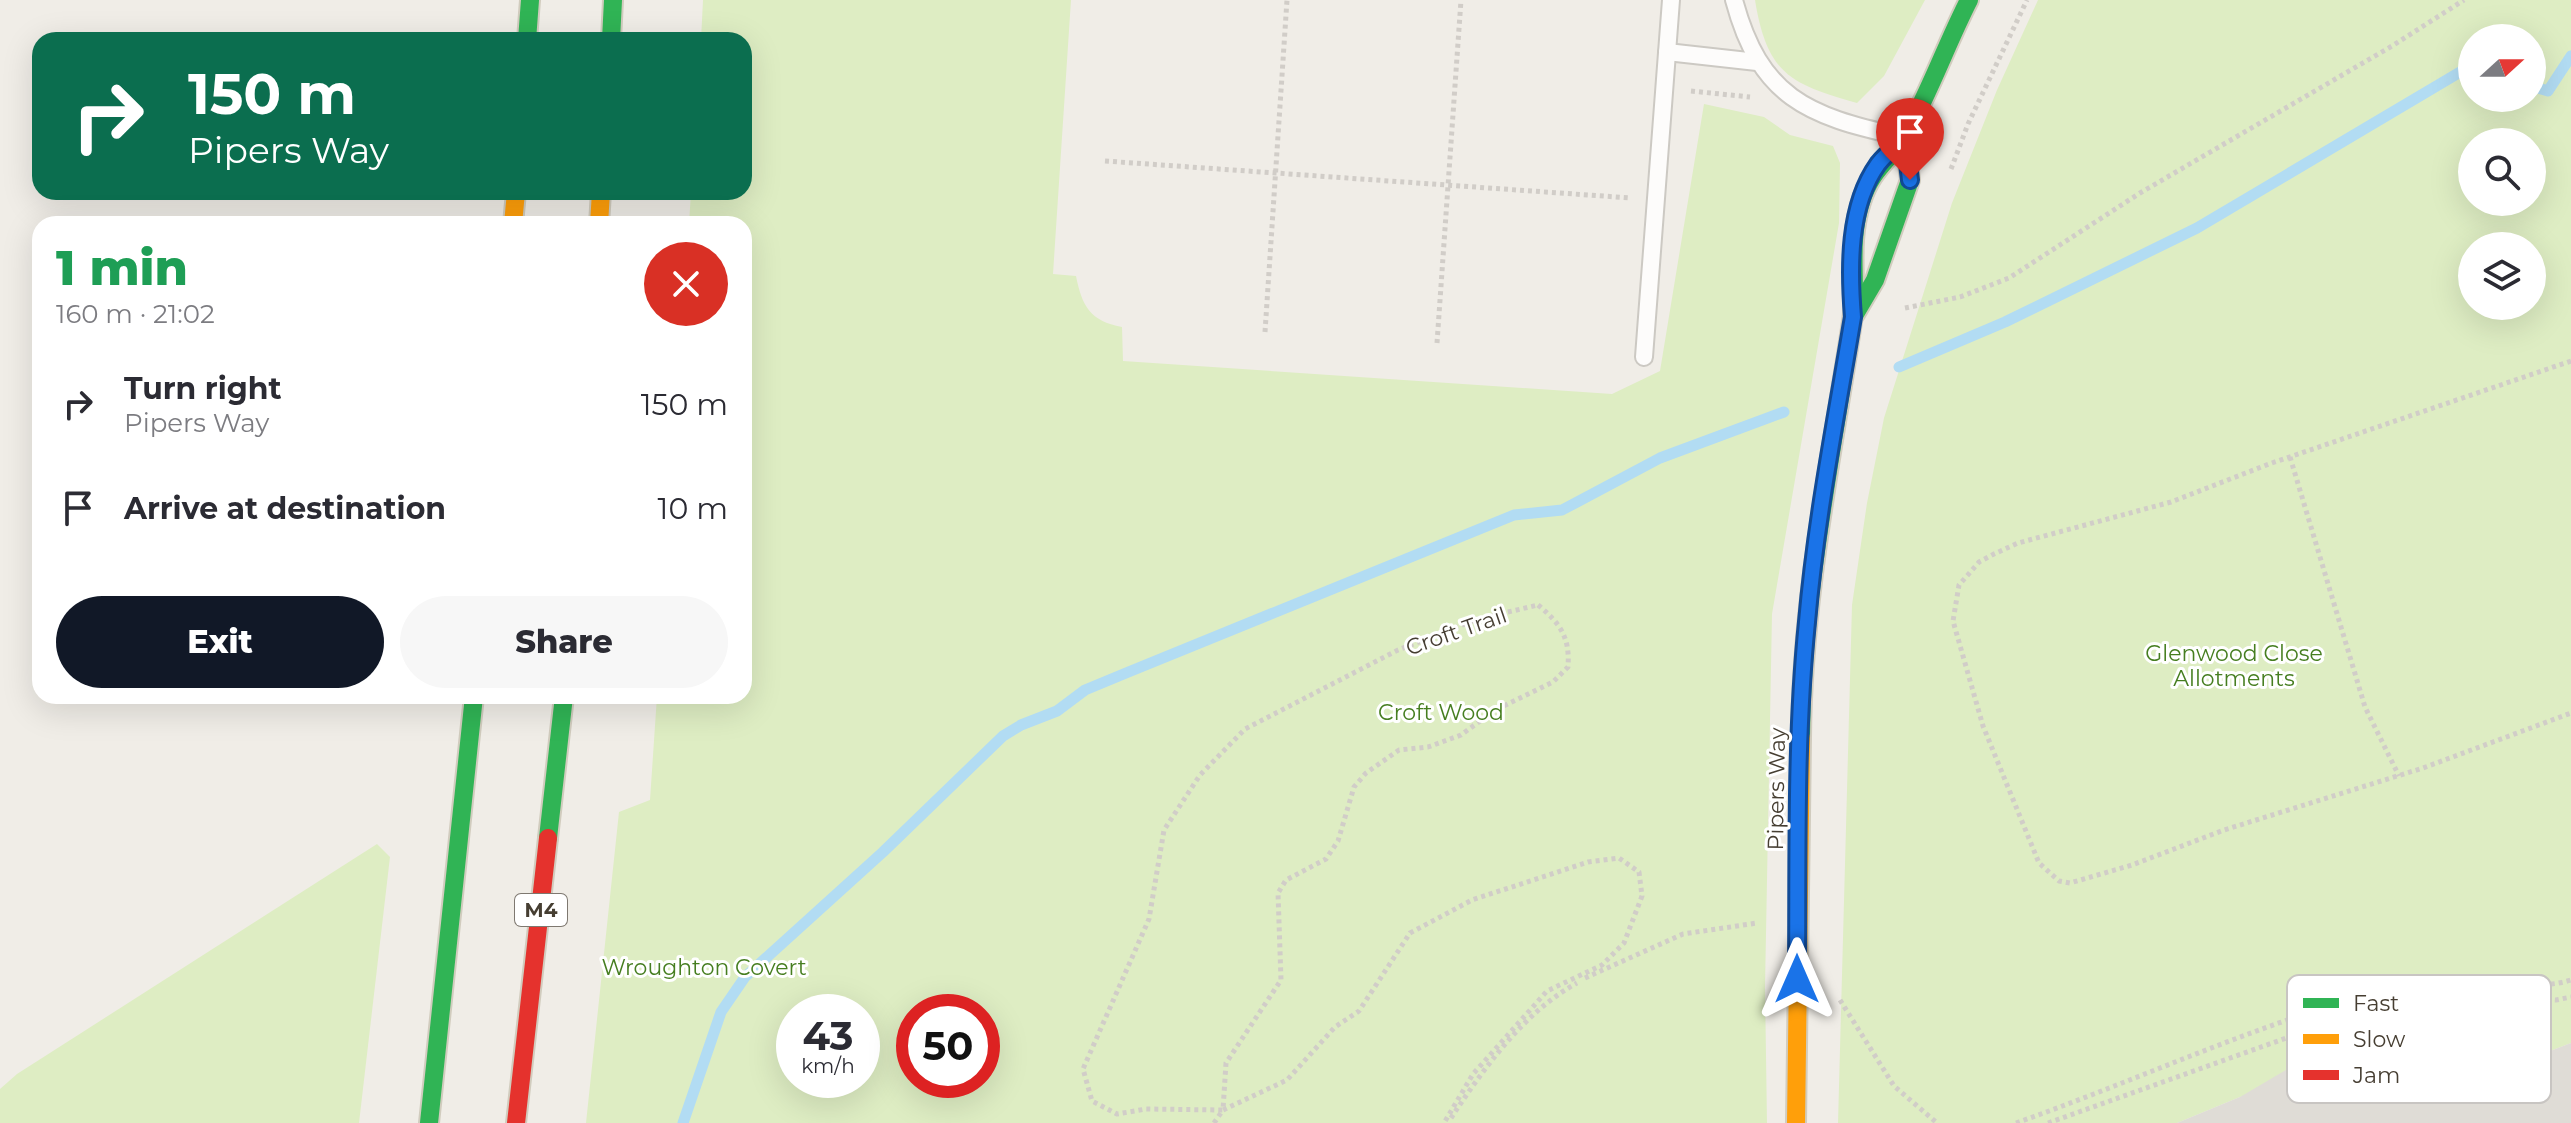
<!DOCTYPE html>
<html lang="en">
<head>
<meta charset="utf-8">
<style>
	body { margin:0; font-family:Montserrat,sans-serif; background:#f7f7f7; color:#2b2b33; height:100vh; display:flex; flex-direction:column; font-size:30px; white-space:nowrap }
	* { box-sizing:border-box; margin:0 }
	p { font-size:26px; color:#7c7c81 }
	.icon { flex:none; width:44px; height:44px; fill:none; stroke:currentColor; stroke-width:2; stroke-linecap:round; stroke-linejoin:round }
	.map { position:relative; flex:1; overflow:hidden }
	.drawer { position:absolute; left:32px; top:216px; width:720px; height:488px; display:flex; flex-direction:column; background:#fff; border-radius:24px; box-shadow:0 8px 32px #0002 }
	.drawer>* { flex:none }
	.hud { position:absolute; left:32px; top:32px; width:720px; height:168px; border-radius:24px; box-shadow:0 8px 32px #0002; background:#0b6e4f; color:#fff; overflow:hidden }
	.needle { width:52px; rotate:69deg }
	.tools { position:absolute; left:2458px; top:24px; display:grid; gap:16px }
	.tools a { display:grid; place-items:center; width:88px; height:88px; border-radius:50%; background:#fff; box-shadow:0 8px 32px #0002; font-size:40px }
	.speed { position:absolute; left:776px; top:994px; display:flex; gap:16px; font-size:40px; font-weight:700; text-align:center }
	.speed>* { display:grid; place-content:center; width:104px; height:104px; border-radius:50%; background:#fff; box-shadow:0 8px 32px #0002; line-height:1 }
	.speed small { font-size:20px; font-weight:400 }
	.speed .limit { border:12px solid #d22; background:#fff; color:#111 }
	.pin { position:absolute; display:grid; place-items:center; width:68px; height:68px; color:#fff; margin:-82px -34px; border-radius:50% 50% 50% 0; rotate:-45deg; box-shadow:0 0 8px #0007 }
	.pin .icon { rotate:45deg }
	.me { position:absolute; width:88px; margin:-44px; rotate:0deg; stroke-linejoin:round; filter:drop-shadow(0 0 6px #0008) }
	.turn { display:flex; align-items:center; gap:28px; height:168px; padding:0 24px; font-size:36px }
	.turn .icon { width:104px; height:104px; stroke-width:2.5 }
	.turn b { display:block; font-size:56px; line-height:68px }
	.round { display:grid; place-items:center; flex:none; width:84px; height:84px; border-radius:42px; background:#f7f7f7 }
	.head { display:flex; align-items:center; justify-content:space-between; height:136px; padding:0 24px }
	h1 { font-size:48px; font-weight:800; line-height:60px; color:#1e9e55 }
	.button { display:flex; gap:16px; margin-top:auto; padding:16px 24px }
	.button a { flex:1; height:92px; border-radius:48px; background:#111827; color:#fff; font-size:32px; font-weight:800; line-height:92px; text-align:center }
	.button a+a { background:#f7f7f7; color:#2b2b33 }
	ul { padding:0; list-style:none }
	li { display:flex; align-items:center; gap:24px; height:104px; padding:0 24px }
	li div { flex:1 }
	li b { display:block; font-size:30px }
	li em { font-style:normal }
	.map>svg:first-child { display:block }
</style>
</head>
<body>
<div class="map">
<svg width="2571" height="1123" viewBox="0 0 2571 1123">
	<rect width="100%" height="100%" fill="#f0ede7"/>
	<g fill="#deedc3" fill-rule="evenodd">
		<path d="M 703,0 L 1071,0 L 1053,274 L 1076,276 C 1082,306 1090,321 1122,327 L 1123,361 L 1612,394 L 1660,371 L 1704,104 L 1764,117 L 1790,135 L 1833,146 L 1840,163 L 1839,223 L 1772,614 L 1765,987 L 1767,1123 L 586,1123 L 619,812 L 650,800 L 657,696 L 744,696 L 744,224 L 689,224 L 691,192 L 744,192 L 744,40 L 701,40 ZM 794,1012 L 862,1012 L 862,1080 L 794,1080 ZM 914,1012 L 982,1012 L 982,1080 L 914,1080 Z"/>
		<path d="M 1755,0 L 1925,0 L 1884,76 L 1857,103 C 1790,84 1767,74 1755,0 Z"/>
		<path d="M 2038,0 L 2571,0 L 2571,1043 L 2519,1063 L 2450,1050 L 2240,1097 L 2177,1123 L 1838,1123 L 1852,605 L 1867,503 L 1884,418 L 1952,203 L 1997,90 ZM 2472,38 L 2532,38 L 2532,98 L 2472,98 ZM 2472,142 L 2532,142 L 2532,202 L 2472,202 ZM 2472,246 L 2532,246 L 2532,306 L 2472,306 Z"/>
		<path d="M 377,844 L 390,857 L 359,1123 L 0,1123 L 0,1089 L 17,1074 Z"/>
	</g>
	<path fill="#dfdcd6" d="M 2395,1028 L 2450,1050 L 2519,1063 L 2571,1043 L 2571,1123 L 2177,1123 L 2240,1097 L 2318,1051 Z"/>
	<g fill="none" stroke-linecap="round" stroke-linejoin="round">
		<g stroke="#b2dcf3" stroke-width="11">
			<path d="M 2532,86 L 2548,91 L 2571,56"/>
			<path d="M 1899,367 L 2005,322 L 2197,228 L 2472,65"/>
			<path d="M 683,1123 L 721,1012 L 745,977 L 883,852 L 1003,736 L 1021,725 L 1057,711 L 1085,690 L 1126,673 L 1514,515 L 1562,510 L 1660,458 L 1784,412"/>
		</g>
		<defs>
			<g id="lane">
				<path d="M 1734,0 C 1760,97 1807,116 1899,136"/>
				<path d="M 1667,52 L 1757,62"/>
				<path d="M 1644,357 L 1671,0"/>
			</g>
			<g id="fast">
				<path d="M 527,40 L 530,0"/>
				<path d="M 611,40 L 613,0"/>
				<path d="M 1855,314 L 1875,280 L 1910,180 L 1905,138"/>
				<path d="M 1801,738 C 1802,597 1831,461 1852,322 C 1858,282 1847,246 1861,202 C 1872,166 1893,159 1907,132 C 1931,89 1947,43 1969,0"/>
				<path d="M 548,838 L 564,696"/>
				<path d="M 429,1123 L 474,696"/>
			</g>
			<g id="slow">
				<path d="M 513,224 L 516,192"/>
				<path d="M 599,224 L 601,192"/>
				<path d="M 1796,1123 L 1801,738"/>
			</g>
			<path id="jam" d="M 516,1123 L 548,838"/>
		</defs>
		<use href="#lane" stroke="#ccc9c3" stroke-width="20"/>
		<use href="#fast" stroke="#d1ccbe" stroke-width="22"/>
		<use href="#slow" stroke="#d1ccbe" stroke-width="22"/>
		<use href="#jam" stroke="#d1ccbe" stroke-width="22"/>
		<g stroke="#d1cdc8" stroke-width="5" stroke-dasharray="4 4" stroke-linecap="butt">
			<path d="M 1691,91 L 1750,97"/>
			<path d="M 1105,161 L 1631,198"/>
			<path d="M 1951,169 L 1968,124 L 2027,0"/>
			<path d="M 1905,308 L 1960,297 L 2009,278 L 2140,193 L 2392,46 L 2464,0"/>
			<path d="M 1265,332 L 1287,0"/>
			<path d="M 1437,343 L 1461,0"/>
			<path d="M 2571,361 L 2269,464 L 2171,502 L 2018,543 L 1994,554 L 1979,562 L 1959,585 L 1953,621 L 1983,726 L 2039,863 L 2059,881 L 2070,883 L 2132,865 L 2224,830 L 2423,768 L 2571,713"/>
			<path d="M 2290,457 L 2365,707 L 2399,776"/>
			<path d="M 1538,605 C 1561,624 1570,638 1568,667 L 1553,682 L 1495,710 L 1461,735 L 1428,747 L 1399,750 L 1366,773 L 1354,787 L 1338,841 L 1326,859 L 1286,880 L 1278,893 L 1281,980 L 1226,1063 L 1223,1110 L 1146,1109 L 1117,1114 L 1092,1101 L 1083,1069 L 1149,919 L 1164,830 L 1200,775 L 1245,729 L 1398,650 L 1478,619 Z"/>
			<path d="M 1585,978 L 1683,934 L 1757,923"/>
			<path d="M 1840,1000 L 1894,1086 L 1937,1123"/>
			<path d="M 1451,1118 C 1484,1068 1524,1012 1577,983"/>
			<path d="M 1214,1123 L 1223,1110 L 1287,1080 L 1335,1027 L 1359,1011 L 1410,933 L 1472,900 L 1588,862 L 1619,858 L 1639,872 L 1642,896 L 1624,943 L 1602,965 L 1547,991 L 1473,1074 L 1444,1123"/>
			<path d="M 2016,1123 C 2152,1075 2284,1011 2426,980 C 2474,969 2523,995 2571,980"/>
			<path d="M 2048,1123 L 2320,1026 L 2424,997 L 2442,994 L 2556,1000 L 2571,997"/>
		</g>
		<use href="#lane" stroke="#fdfcfb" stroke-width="16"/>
		<use href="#fast" stroke="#30b455" stroke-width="18"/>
		<use href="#slow" stroke="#ff9f0a" stroke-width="18"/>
		<use href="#jam" stroke="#e5322d" stroke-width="18"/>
	</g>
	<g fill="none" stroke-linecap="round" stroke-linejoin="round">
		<defs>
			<path id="route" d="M 1797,979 C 1798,860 1795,740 1807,622 C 1816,519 1836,418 1853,317 C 1849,268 1848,206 1878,164 C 1885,155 1896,146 1905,138 L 1910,180"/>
		</defs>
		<use href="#route" stroke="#114b97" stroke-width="20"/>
		<use href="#route" stroke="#1a73e8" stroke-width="14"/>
	</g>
	<g text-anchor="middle" stroke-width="6" stroke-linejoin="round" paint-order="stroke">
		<rect fill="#fff" stroke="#7e7870" stroke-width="2" x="515" y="894" width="52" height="32" rx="6"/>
		<g font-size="20" font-weight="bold" fill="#463e32">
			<text x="541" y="917">M4</text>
		</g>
		<g font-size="22" fill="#463e32" stroke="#fff">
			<text transform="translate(1456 631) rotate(-19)" y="8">Croft Trail</text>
			<text transform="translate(1776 789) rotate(-89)" y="8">Pipers Way</text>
		</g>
		<g font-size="22" fill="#467e20" stroke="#fff">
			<text x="2234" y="661">Glenwood Close<tspan x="2234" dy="25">Allotments</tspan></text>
			<text x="1441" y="720">Croft Wood</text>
			<text x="704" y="975">Wroughton Covert</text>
		</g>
	</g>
	<rect x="2287" y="975" width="264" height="128" rx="12" fill="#fff" stroke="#c8c5c2" stroke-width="2"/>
	<rect x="2303" y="998" width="36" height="10" fill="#30b455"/>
	<rect x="2303" y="1034" width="36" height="10" fill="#ff9f0a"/>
	<rect x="2303" y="1070" width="36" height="10" fill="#e5322d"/>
	<g font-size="22" fill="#463e32">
		<text x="2353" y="1011">Fast</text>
		<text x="2353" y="1047">Slow</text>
		<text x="2353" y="1083">Jam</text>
	</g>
</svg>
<div class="tools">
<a><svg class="needle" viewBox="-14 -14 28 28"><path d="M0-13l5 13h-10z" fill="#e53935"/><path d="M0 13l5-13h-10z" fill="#7c7c81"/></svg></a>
<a><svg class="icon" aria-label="search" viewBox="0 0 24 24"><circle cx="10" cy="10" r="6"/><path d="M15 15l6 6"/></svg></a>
<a><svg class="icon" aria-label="layers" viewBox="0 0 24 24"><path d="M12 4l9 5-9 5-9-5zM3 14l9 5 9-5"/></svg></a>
</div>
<div class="speed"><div>43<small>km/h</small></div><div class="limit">50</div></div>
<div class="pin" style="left:1910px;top:180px;background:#d93025"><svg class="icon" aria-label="arrive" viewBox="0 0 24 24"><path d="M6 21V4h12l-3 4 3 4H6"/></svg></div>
<svg class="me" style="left:1797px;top:979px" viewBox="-20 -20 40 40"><path d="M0-17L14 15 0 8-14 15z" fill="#1a73e8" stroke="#fff" stroke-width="4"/></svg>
<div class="hud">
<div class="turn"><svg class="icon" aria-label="right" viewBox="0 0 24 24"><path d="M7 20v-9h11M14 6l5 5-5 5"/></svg><div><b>150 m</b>Pipers Way</div></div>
</div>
<section class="drawer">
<div class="head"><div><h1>1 min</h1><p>160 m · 21:02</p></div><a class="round" style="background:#d93025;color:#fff"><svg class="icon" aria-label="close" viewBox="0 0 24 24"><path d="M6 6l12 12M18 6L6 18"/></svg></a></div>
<ul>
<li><svg class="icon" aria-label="right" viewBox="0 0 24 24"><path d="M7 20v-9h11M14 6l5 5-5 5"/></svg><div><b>Turn right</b><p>Pipers Way</p></div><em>150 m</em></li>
<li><svg class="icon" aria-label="arrive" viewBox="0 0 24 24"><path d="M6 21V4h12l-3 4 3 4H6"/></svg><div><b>Arrive at destination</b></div><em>10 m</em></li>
</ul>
<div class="button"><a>Exit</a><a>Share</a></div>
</section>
</div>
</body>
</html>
